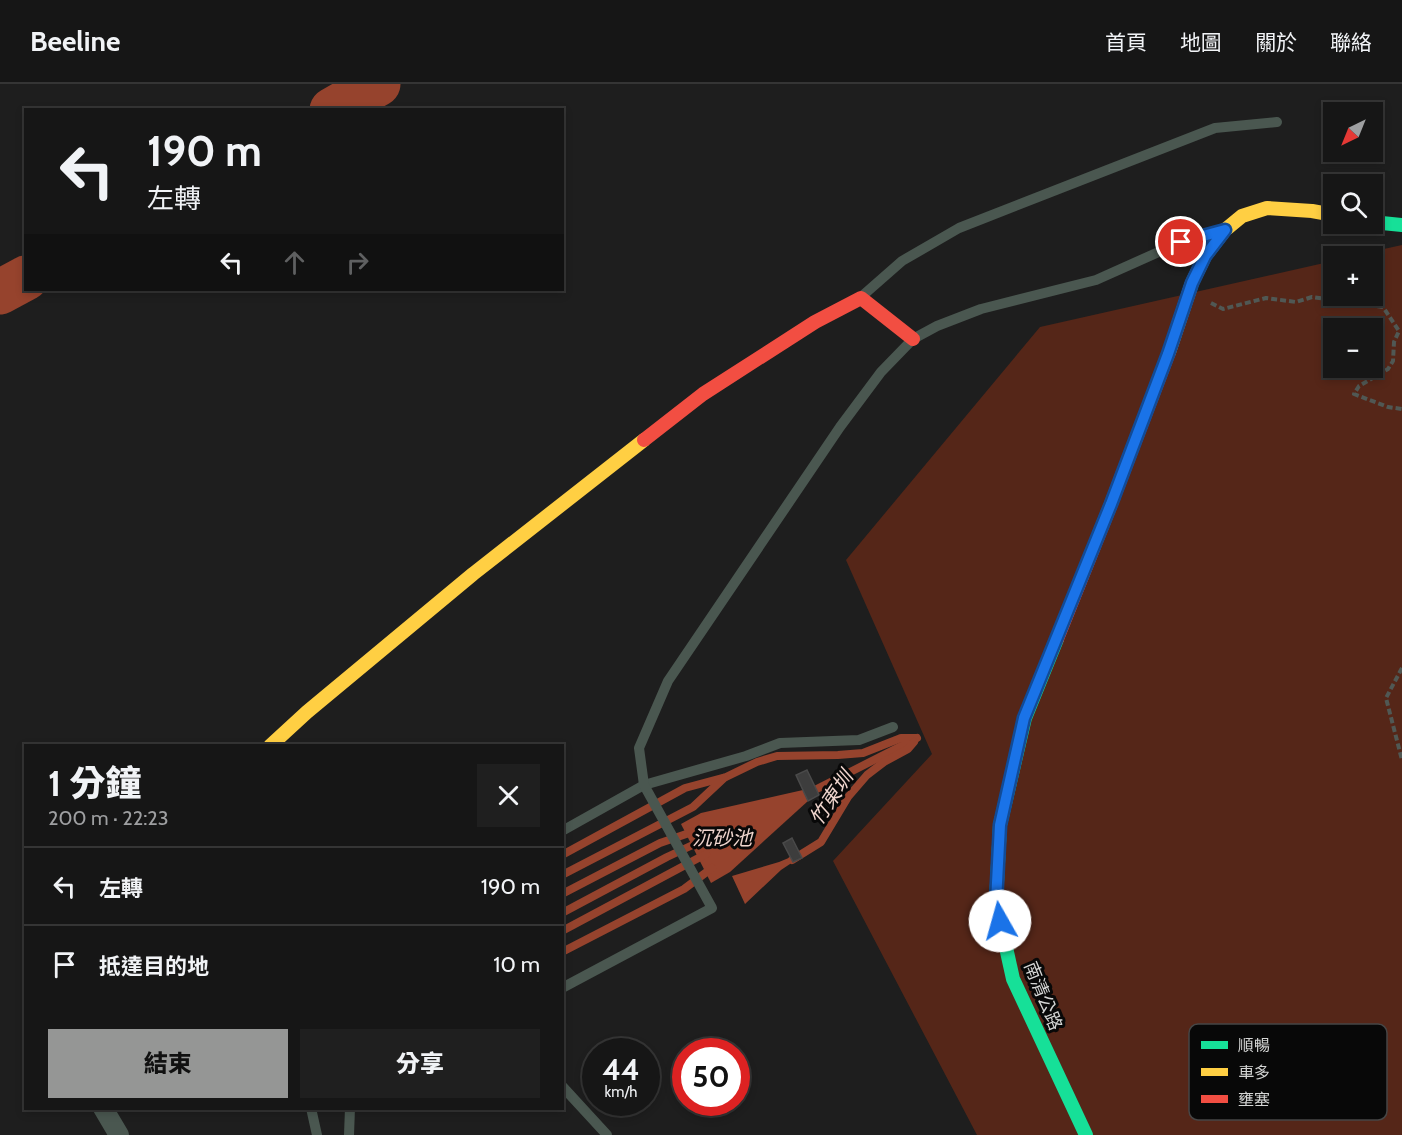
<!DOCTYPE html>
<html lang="zh-TW">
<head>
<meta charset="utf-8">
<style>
	body { margin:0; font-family:Cabin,"Noto Sans TC",sans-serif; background:#1f1f1f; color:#f1f3f6; height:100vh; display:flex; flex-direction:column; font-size:22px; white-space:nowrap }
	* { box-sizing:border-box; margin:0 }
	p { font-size:20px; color:#9e9fa1 }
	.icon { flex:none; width:33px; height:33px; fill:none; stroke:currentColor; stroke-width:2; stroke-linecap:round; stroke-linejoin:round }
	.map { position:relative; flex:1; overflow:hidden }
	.side { position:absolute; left:24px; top:660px; width:540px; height:366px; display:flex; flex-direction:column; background:#161616; border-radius:0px; box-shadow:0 3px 9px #0003,0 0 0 2px #353535 }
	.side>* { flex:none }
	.hud { position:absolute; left:24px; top:24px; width:540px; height:183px; border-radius:0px; box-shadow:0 3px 9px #0003,0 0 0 2px #353535; background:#161616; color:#f1f3f6; overflow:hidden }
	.needle { width:39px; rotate:223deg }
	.fabs { position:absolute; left:1323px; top:18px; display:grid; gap:12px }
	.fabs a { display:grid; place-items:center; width:60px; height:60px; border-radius:0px; background:#161616; box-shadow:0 3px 9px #0003,0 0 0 2px #353535; font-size:30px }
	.speed { position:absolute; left:582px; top:954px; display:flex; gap:12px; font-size:30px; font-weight:700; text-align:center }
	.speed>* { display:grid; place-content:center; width:78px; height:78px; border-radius:50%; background:#161616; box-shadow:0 3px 9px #0003,0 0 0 2px #353535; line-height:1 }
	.speed small { font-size:15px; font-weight:400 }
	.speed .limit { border:9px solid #d22; background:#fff; color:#111 }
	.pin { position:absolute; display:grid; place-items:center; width:51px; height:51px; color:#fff; margin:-26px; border:3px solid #fff; border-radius:50%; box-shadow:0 2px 6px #0007 }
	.me { position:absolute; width:66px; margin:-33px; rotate:353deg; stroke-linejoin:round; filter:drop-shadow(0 0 4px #0008) }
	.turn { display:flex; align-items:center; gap:21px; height:126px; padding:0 24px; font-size:27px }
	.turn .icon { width:78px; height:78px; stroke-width:2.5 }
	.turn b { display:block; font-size:42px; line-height:51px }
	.lanes { display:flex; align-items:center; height:57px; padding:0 24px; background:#0003; justify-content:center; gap:30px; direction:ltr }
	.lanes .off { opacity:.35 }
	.round { display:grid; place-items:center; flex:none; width:63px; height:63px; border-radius:0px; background:#1f1f1f }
	.summary { display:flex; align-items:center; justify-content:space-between; height:102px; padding:0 24px }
	h1 { font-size:36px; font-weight:800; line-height:45px }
	.action { display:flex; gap:12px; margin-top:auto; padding:12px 24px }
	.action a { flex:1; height:69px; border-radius:0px; background:#959695; color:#111; font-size:24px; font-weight:800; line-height:69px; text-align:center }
	.action a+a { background:#1f1f1f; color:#f1f3f6 }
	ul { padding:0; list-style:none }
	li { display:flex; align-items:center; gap:18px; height:78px; padding:0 24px; border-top:2px solid #353535 }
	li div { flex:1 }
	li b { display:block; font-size:22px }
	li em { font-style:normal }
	header { display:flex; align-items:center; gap:36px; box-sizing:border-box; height:84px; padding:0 30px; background:#161616; border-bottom:2px solid #353535 }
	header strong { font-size:28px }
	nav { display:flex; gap:33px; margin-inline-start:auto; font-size:21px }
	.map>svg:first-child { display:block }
</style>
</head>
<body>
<header>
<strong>Beeline</strong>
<nav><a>首頁</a><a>地圖</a><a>關於</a><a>聯絡</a></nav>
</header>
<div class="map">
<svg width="1402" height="1051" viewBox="0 0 1402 1051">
	<rect width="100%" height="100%" fill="#1e1e1e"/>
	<path fill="#552618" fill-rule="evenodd" d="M 1402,161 L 1402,1051 L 977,1051 L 833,777 L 932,670 L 846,476 L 1040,243 L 1333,177 L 1334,212 L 1372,212 L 1372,172 L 1352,172 ZM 1334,244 L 1372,244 L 1372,284 L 1334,284 Z"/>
	<g fill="#96432d">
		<path d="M 803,706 L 808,717 L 730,788 L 711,799 L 681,740 L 701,729 Z"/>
		<path d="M 791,773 L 793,778 L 781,786 L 745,820 L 732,792 L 779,778 Z"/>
	</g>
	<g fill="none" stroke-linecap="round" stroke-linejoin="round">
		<g stroke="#96432d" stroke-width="8">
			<path d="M 809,709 L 917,654"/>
			<path d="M 562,771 L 685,704 L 726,693 L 757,678 L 777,672 L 838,671 L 863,669 L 901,654 L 916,654"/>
			<path d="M 792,776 L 821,758 L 848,713 L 867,691 L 884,678 L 908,665 L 914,658"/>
			<path d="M 562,791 L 693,723 L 724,694"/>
			<path d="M 562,810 L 660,759 L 695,747"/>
			<path d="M 562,829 L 667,773 L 699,758"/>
			<path d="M 562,847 L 706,770"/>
			<path d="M 562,868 L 684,805 L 712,784"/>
		</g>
		<g stroke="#96432d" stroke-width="45">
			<path d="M 332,26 L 378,0"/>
			<path d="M 0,208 L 26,194"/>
		</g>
	</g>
	<g fill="#3d3d3d" stroke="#4a4a4a" stroke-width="1.5">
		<path d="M 807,686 L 819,711 L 808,717 L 796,691 Z"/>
		<path d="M 792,754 L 802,774 L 793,778 L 783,759 Z"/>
	</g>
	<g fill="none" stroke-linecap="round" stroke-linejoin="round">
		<g stroke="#505854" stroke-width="4" stroke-dasharray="6 3" stroke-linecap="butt">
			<path d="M 1211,219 L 1223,225 L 1266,214 L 1296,218 L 1312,213 L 1383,223 L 1399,247 L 1394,258 L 1393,277 L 1388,285 L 1359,302 L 1354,310 L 1388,323 L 1402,325"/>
			<path d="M 1402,584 L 1386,614 L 1402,676"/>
		</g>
		<g stroke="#4a5750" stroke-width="10">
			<path d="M 861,213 L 902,177 L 959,144 L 1215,44 L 1277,38"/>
			<path d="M 562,747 L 644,701 L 746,672 L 780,659 L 859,656 L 893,643"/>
			<path d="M 562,904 L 712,824 L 644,701 L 639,664 L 668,597 L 840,343 L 881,288 L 913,255 L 937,242 L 981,225 L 1096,196 L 1181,158 L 1216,149"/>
			<path d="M 562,1002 L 607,1051"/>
			<path d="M 311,1024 L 317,1051"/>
			<path d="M 349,1051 L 350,1024"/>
		</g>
		<path stroke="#4a5750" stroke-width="20" d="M 103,1024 L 119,1051"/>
		<g stroke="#16e098" stroke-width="14">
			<path d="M 1372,138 L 1402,141"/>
			<path d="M 1057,555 L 1025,634 L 1000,741 L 996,818 L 1013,895 L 1086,1051"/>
		</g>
		<g stroke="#ffcf43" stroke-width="14">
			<path d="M 1169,268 L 1192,199 L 1205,172 L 1225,146 L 1242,132 L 1267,124 L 1312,127 L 1334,131"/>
			<path d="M 270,662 L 307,628 L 473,490 L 644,356"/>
		</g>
		<g stroke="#f24e42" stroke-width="14">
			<path d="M 644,356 L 703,310 L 815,238 L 861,214 L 913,255"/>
			<path d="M 1057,555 L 1111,420 L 1169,268"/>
		</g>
	</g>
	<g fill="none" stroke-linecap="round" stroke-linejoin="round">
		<defs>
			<path id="route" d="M 1000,837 L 996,818 L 1000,741 L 1024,634 L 1111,420 L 1168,270 L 1192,199 L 1205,172 L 1225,146 L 1181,158"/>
		</defs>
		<use href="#route" stroke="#114b97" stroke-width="15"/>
		<use href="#route" stroke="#1a73e8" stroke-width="10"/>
	</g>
	<g text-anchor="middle" stroke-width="6" stroke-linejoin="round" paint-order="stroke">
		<g font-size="18" fill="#d5d6d5" stroke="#080808">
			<text transform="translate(1043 912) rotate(68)" y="6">南清公路</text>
		</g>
		<g font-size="20" font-style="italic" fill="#f0d6ce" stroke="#080808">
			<text transform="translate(831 714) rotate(-56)" y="7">竹東圳</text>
			<text x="722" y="761">沉砂池</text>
		</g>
	</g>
	<rect x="1189" y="940" width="198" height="96" rx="9" fill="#080808" stroke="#464646" stroke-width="1.5"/>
	<rect x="1201" y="957" width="27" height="8" fill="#16e098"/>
	<rect x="1201" y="984" width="27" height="8" fill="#ffcf43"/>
	<rect x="1201" y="1011" width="27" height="8" fill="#f24e42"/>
	<g font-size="16" fill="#d5d6d5">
		<text x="1238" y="967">順暢</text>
		<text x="1238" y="994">車多</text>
		<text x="1238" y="1021">壅塞</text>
	</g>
</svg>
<div class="fabs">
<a><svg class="needle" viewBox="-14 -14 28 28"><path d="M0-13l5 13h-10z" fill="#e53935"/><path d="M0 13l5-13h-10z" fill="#9e9fa1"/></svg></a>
<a><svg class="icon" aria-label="search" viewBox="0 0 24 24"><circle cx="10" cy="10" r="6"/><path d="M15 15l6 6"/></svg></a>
<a>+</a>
<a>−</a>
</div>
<div class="speed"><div>44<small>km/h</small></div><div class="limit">50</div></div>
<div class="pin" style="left:1181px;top:158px;background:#d93025"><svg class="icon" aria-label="arrive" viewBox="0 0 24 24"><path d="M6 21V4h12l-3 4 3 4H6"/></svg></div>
<svg class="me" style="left:1000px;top:837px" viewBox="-20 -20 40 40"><circle r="19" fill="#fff"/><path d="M0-13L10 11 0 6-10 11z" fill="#1a73e8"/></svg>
<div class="hud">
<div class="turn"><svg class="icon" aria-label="left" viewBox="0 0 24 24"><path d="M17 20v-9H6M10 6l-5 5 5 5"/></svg><div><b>190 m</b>左轉</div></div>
<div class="lanes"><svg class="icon" aria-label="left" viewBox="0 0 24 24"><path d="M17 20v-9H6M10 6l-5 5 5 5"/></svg><svg class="icon off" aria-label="ahead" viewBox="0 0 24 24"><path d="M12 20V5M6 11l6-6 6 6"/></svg><svg class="icon off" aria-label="right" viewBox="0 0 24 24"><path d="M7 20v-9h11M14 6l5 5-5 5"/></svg></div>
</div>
<section class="side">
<div class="summary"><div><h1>1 分鐘</h1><p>200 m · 22:23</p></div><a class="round"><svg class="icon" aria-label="close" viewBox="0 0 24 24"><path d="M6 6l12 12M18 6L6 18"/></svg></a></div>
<ul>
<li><svg class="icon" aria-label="left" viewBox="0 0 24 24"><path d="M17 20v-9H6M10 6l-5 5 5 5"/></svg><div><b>左轉</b></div><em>190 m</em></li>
<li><svg class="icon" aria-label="arrive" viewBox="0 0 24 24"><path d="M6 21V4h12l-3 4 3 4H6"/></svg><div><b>抵達目的地</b></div><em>10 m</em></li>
</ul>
<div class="action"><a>結束</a><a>分享</a></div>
</section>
</div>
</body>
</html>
